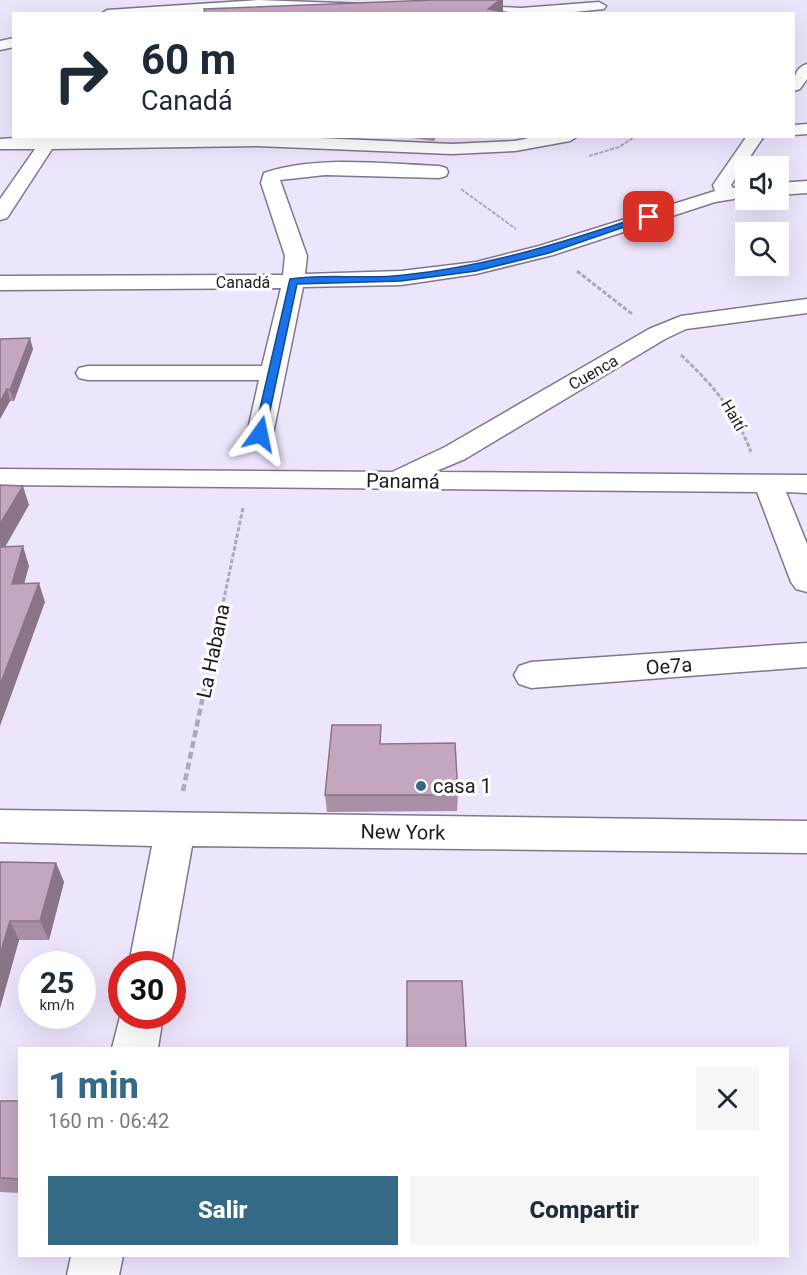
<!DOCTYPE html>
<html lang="es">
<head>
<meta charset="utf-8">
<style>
	body { margin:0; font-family:Roboto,sans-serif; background:#f6f6f7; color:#1f2937; height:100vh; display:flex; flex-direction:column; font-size:22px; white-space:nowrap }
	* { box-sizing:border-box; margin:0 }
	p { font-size:20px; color:#747a83 }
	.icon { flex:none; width:33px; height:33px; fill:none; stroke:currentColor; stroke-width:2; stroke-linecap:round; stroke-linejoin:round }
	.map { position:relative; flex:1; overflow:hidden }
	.sheet { position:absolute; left:18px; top:1047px; width:771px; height:210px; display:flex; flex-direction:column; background:#fff; border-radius:0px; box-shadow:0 6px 24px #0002 }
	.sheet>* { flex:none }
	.guide { position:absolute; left:12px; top:12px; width:783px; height:126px; border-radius:0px; box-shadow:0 6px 24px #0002; background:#fff; color:#1f2937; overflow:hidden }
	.buttons { position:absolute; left:735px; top:156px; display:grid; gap:12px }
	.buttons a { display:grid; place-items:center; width:54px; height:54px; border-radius:0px; background:#fff; box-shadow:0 6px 24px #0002; font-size:30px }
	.speed { position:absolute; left:18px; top:951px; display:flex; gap:12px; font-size:30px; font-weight:700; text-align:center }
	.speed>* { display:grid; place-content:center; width:78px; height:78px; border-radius:50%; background:#fff; box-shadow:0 6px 24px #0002; line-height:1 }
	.speed small { font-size:15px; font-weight:400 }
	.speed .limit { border:9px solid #d22; background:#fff; color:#111 }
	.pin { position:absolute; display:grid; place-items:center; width:51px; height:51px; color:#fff; margin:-26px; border-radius:12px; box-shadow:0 3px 9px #0006 }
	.me { position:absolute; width:66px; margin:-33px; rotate:12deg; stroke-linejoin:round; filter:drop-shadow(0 0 4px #0008) }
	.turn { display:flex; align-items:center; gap:21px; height:126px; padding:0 30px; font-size:27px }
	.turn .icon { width:78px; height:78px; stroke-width:2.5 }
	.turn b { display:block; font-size:42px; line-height:51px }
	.round { display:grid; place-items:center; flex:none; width:63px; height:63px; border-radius:0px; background:#f6f6f7 }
	.head { display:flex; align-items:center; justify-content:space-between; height:102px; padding:0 30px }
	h1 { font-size:36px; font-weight:800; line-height:45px; color:#356a86 }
	.action { display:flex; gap:12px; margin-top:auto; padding:12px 30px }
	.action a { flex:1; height:69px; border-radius:0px; background:#356a86; color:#fff; font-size:24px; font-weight:800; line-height:69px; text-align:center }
	.action a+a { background:#f6f6f7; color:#1f2937 }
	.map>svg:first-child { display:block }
</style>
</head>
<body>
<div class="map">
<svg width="807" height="1275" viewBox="0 0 807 1275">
	<rect width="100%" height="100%" fill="#ede5fc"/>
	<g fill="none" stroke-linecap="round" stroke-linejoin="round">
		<defs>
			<g id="minor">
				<path d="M 258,0 L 366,4 L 373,8 L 366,12 L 273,7 L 175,14 L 101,14 L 107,10 Z"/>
				<path d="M 599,2 L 606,6 L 604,9 L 554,14 L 454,12 L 452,9 L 459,5 L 521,8 Z"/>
				<path d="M 14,38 L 14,47 L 0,50 L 0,41 Z"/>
				<path d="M 807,64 L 807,79 L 800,89 L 794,91 C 794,79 794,68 807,64 Z"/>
				<path d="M 807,124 L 807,134 L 794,135 L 794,125 Z"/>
				<path d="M 43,136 L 276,136 L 452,144 L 515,141 L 538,136 L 578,136 L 570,141 L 515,151 L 452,154 L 257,146 L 52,149 L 7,218 L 0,220 L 0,199 L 35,149 L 0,149 L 0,139 Z"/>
				<path d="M 747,136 L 764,136 L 731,185 L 733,188 L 746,185 L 746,197 L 715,202 L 553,255 L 476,274 L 401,285 L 303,287 L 273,434 L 269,440 L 260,442 L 251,440 L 247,434 L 259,380 L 88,380 L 79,378 L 76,373 L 79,368 L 88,366 L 262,366 L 281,288 L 0,290 L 0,276 L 283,275 L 285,256 L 261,183 L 264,173 C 316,155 385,164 439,166 L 446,168 L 448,172 L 446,176 L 439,178 L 325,175 L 280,180 L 307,256 L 305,274 L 401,271 L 476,262 L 539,246 L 715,191 L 713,185 Z"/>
				<path d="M 807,181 L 807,193 L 778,195 L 778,183 Z"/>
				<path d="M 807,299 L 807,313 L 686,329 L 665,339 L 465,459 L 434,472 L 807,475 L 807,493 L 786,492 L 807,544 L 807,592 L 796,589 L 791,582 L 757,492 L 0,485 L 0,469 L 392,472 L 445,447 L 649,329 L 681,316 Z"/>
				<path d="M 807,643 L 807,667 L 531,688 L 519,684 L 514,675 L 519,666 L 531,662 Z"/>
				<path d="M 0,810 L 807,821 L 807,853 L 192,846 L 171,964 L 129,964 L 152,846 L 0,842 Z"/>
				<path d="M 122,1009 L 122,1016 L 163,1016 L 158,1048 L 112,1048 Z"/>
				<path d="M 71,1256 L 123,1256 L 119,1275 L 67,1275 Z"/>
			</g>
		</defs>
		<use href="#minor" stroke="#7f778c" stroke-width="3"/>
		<g stroke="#aea8ba" stroke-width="2" stroke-dasharray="4 1.5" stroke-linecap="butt">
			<path d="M 589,156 L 619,147 L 636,136"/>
			<path d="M 461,189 L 516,229"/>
		</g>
		<g stroke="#aea8ba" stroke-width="3" stroke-dasharray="4.5 2" stroke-linecap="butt">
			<path d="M 577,271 L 632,314"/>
			<path d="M 681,355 C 712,384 736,412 751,452"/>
			<path d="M 214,646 L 243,508"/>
		</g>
		<path stroke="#aea8ba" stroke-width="4.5" stroke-dasharray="7 4" stroke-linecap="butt" d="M 183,791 L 214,644"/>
		<use href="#minor" fill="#fff" fill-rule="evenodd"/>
	</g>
	<g fill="#a98fa6">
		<path d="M 396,136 L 437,136 L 434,141 Z"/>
		<path d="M 0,339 L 33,349 L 14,401 L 10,401 L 0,419 Z"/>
		<path d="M 325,795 L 458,795 L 457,811 L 327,812 Z"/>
		<path d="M 0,862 L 56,863 L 64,882 L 49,940 L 19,940 L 0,1008 Z"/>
		<path d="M 0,1101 L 20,1101 L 20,1193 L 0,1192 Z"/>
	</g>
	<g fill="#8a7487">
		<path d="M 500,0 L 503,0 L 503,14 L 488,9 Z"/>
		<path d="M 30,338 L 33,349 L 14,401 L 10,390 Z"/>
		<path d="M 7,389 L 10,401 L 0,419 L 0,402 Z"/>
		<path d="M 23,486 L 29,505 L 0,556 L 0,524 Z"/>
		<path d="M 23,546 L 29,566 L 19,603 L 12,584 Z"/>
		<path d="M 39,583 L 45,602 L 0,726 L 0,685 Z"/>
		<path d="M 56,863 L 64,882 L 49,940 L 40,921 Z"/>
		<path d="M 10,921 L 19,940 L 0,1008 L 0,954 Z"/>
	</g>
	<g fill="#c5a6c1" stroke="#8a7487" stroke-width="1.5">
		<path d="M 434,0 L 500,0 L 488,9 L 516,14 L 205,14 L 204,9 Z"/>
		<path d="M 30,338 L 10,390 L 7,389 L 0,402 L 0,339 Z"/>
		<path d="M 0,485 L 23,486 L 0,524 Z"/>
		<path d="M 23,546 L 12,584 L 39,583 L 0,685 L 0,547 Z"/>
		<path d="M 332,725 L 381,725 L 380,744 L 455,743 L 458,795 L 325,795 Z"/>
		<path d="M 0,862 L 56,863 L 40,921 L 10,921 L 0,954 Z"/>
		<path d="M 407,981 L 462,981 L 466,1048 L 407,1048 Z"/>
		<path d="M 0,1101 L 20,1101 L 20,1179 L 0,1178 Z"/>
	</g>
	<path fill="#1a73e8" stroke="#114b97" stroke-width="1.5" d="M 646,215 L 653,217 L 549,253 L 476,271 L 401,281 L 297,284 L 265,434 L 260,438 L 254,434 L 290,279 C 327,273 366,280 404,275 C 490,266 564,242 646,215 Z"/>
	<circle fill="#356a86" stroke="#fff" stroke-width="2" cx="421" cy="786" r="6"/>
	<g text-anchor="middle" stroke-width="6" stroke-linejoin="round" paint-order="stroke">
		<g font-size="16" fill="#1d1a22" stroke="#fff">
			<text x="243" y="288">Canadá</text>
			<text transform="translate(593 372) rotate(-30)" y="6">Cuenca</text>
			<text transform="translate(734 415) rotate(60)" y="6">Haití</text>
		</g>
		<g font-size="20" fill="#1d1a22" stroke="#fff">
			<text transform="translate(403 481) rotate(1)" y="7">Panamá</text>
			<text transform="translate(213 651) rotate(-78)" y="7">La Habana</text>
			<text transform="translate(669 666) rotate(-4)" y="7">Oe7a</text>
			<text transform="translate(403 832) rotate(1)" y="7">New York</text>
		</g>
		<g font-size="20" fill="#1d1a22" stroke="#fff" text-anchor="start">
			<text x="433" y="793">casa 1</text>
		</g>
	</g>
</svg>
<div class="buttons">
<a><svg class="icon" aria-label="sound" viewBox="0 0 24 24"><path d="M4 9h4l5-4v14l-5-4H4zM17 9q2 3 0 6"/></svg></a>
<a><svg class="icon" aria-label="search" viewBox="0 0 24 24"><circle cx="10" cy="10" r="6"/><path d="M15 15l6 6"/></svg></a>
</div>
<div class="speed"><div>25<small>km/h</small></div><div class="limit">30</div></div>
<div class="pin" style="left:649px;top:217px;background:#d93025"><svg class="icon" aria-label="arrive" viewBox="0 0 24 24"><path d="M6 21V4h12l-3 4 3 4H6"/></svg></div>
<svg class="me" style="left:260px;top:434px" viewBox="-20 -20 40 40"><path d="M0-17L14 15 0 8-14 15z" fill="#1a73e8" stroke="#fff" stroke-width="4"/></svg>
<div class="guide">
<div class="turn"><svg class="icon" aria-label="right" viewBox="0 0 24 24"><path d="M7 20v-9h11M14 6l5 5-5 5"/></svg><div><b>60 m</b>Canadá</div></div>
</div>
<section class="sheet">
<div class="head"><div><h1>1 min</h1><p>160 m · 06:42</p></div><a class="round"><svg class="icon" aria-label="close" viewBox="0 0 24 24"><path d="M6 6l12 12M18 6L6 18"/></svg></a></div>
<div class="action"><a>Salir</a><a>Compartir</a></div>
</section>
</div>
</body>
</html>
